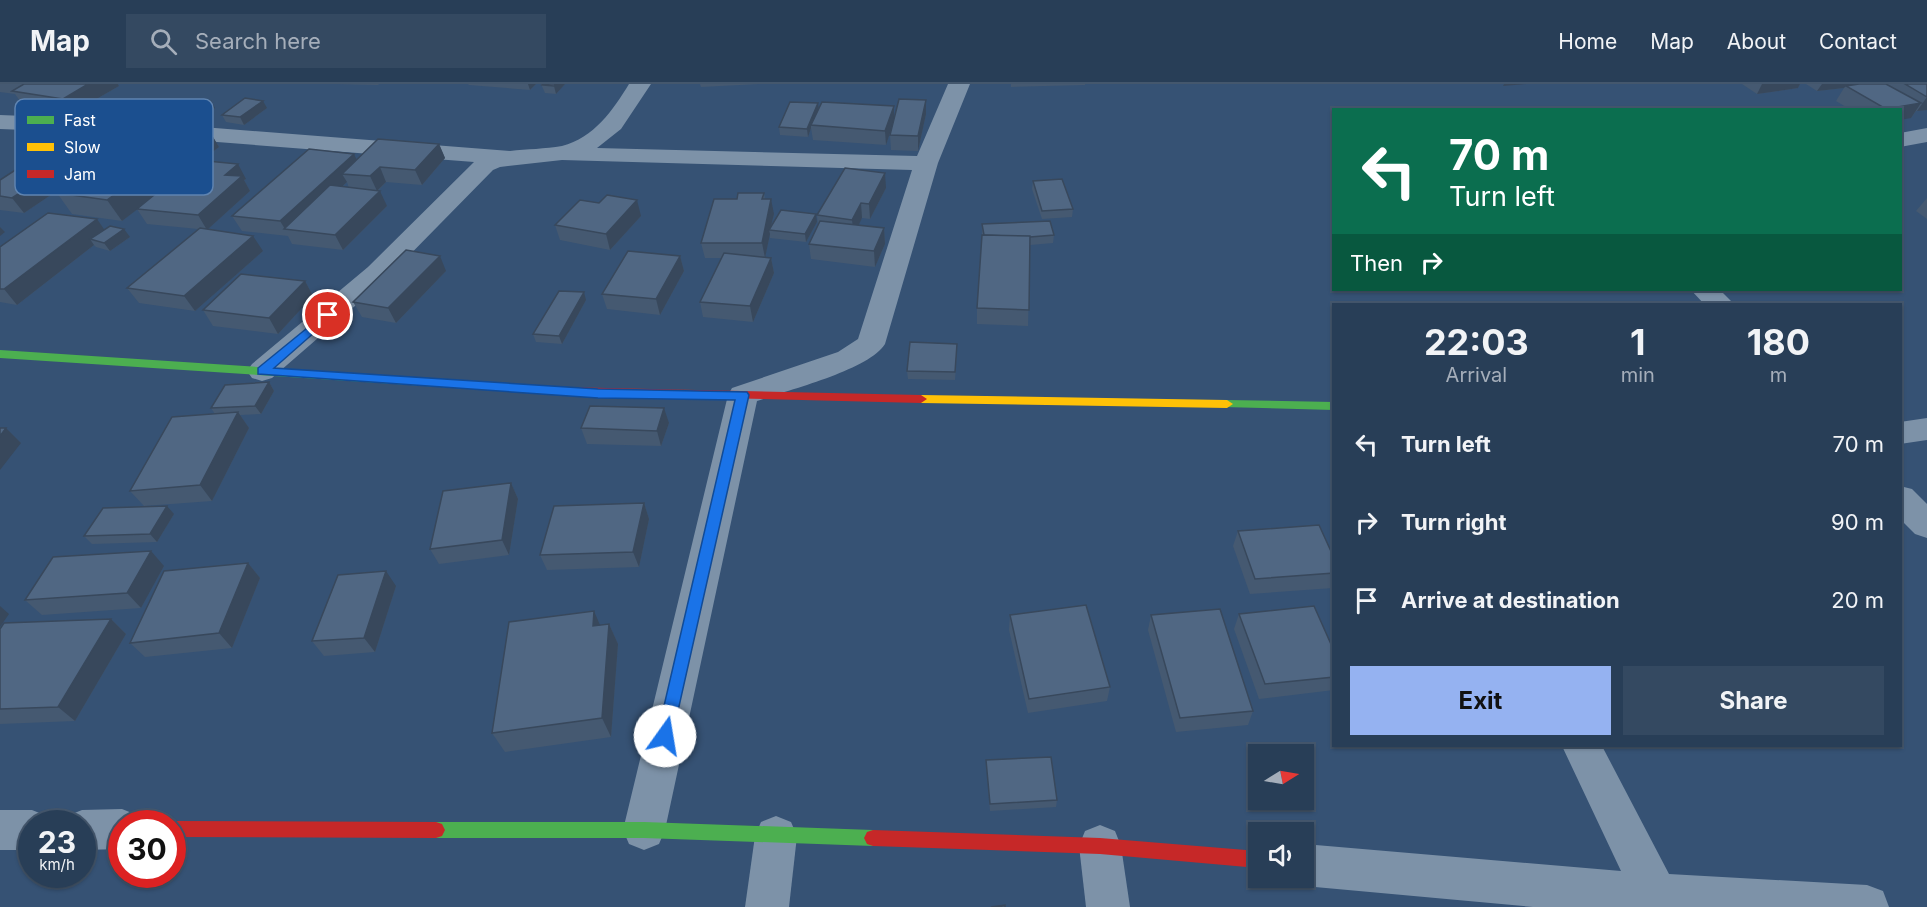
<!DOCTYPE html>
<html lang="en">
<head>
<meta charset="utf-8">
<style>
	body { margin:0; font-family:Inter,sans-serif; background:#344961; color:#f1f3f6; height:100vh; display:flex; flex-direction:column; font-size:22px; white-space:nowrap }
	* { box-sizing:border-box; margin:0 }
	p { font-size:20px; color:#a5aeba }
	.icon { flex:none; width:33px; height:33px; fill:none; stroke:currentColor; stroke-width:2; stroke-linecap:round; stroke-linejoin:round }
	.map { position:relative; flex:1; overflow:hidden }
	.side { position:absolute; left:1332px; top:219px; width:570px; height:444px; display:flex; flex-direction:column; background:#283e57; border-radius:0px; box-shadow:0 2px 4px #0004,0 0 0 2px #44576d }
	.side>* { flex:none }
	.top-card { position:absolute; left:1332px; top:24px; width:570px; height:183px; border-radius:0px; box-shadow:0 2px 4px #0004,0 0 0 2px #44576d; background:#0b6e4f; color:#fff; overflow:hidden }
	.needle { width:39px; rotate:79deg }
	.buttons { position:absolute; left:1248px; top:660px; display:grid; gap:12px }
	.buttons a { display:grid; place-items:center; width:66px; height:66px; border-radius:0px; background:#283e57; box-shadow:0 2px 4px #0004,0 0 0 2px #44576d; font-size:30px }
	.speed { position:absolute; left:18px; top:726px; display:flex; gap:12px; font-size:30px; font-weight:700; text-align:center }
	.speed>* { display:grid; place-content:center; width:78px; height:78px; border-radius:50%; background:#283e57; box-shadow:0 2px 4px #0004,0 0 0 2px #44576d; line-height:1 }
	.speed small { font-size:15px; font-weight:400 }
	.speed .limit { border:9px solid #d22; background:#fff; color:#111 }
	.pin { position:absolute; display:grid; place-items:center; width:51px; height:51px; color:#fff; margin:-26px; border:3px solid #fff; border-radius:50%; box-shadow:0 2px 6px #0007 }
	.me { position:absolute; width:66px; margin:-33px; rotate:13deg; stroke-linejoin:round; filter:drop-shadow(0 0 4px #0008) }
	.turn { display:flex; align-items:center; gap:21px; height:126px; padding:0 18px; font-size:27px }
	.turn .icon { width:78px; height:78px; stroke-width:2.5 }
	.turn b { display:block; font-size:42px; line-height:51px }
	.then { display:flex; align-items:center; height:57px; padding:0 18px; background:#0003; gap:12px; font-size:22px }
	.eta { display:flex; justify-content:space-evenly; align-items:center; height:102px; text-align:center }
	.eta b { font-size:36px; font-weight:700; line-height:42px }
	.cta { display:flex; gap:12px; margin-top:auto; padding:12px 18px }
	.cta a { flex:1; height:69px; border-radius:0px; background:#95b2f1; color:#111; font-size:24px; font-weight:700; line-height:69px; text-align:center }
	.cta a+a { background:#344961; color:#f1f3f6 }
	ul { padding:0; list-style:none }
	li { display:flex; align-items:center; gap:18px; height:78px; padding:0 18px }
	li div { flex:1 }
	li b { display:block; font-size:22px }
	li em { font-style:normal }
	header { display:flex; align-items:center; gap:36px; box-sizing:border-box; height:84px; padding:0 30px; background:#283e57; border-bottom:2px solid #44576d }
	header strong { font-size:28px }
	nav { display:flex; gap:33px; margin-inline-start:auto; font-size:21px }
	.search { width:420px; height:54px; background:#344961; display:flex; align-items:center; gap:15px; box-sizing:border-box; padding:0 21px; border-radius:0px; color:#a5aeba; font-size:22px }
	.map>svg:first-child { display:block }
</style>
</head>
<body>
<header>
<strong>Map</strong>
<div class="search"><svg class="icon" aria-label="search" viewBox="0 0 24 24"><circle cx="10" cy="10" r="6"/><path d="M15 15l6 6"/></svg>Search here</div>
<nav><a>Home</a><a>Map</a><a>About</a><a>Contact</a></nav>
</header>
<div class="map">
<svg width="1927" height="823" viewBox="0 0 1927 823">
	<rect width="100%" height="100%" fill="#365274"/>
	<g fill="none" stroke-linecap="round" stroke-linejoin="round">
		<g fill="#7d92a8" fill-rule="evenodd">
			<path d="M 629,0 L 651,0 L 621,45 L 597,64 L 917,72 L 948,0 L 970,0 L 938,79 L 885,260 C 869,286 788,306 757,317 L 665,746 L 659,760 L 644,766 L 629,760 L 623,746 L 728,311 L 732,304 L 838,268 L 858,255 L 912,86 L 562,76 L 500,83 L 493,86 L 386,195 L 272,294 L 262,297 L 252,294 L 247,287 L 252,280 L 368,183 L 474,78 L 101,49 L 0,45 L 0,31 L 101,35 L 510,67 C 527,65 545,65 562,62 C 594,54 613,26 629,0 Z"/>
			<path d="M 1927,44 L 1927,58 L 1900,63 L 1900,49 Z"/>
			<path d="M 1691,206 L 1720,206 L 1734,220 L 1704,220 Z"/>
			<path d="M 1927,334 L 1927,356 L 1900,360 L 1900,338 Z"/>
			<path d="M 1900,402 L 1912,405 L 1927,420 L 1927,454 L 1915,450 L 1900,435 Z"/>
			<path d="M 1562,662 L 1602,662 L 1669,790 L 1867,801 L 1883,807 L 1889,823 L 1533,823 L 1304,802 L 1289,796 L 1288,794 L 1304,794 L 1304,760 L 1621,787 Z"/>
			<path d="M 122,725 L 137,731 L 141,740 L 122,740 L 122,765 L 82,766 L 82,740 L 64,740 L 67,732 L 82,726 Z"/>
			<path d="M 0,726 L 32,726 L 47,732 L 50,740 L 32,740 L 32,766 L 0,766 Z"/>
			<path d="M 776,732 L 791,738 L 797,752 L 789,823 L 745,823 L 755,752 L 761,738 Z"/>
			<path d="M 1100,741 L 1115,747 L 1121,762 L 1130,823 L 1086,823 L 1079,762 L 1085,747 Z"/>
		</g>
		<g fill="#4caf50" fill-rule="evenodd">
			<path d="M 0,266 L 562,303 L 568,307 L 562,311 L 0,274 Z"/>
			<path d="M 1227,316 L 1334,318 L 1334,326 L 1223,323 L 1221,320 L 1223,317 Z"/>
			<path d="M 436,738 L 644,738 L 873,746 L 879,748 L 882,754 L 879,760 L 873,762 L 644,754 L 436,754 L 430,752 L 427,746 L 430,740 Z"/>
		</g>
		<path fill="#ffc107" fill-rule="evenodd" d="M 921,311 L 1227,316 L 1233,320 L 1227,324 L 921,319 L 915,315 Z"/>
		<g fill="#c62828" fill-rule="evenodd">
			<path d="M 562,303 L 921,311 L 927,315 L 921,319 L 558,310 L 556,307 Z"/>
			<path d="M 172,737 L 436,738 L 442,740 L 445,746 L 442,752 L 436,754 L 172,753 L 172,740 L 166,740 Z"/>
			<path d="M 873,746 L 1100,754 L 1258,767 L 1258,784 L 1100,770 L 873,762 L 867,760 L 864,754 L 867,748 Z"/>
		</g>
	</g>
	<g fill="#455971" fill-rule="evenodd">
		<path d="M 0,0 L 118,0 L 119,2 L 72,29 L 23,21 L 15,10 L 0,8 Z"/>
		<path d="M 336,0 L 379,0 L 378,1 Z"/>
		<path d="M 468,0 L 536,0 L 530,6 L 469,1 Z"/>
		<path d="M 541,0 L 565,0 L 556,10 L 545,9 Z"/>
		<path d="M 700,0 L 759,0 L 701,3 Z"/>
		<path d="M 1011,0 L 1085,0 L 1085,1 L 1011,3 Z"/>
		<path d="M 1742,0 L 1800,0 L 1798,4 L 1757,10 Z"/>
		<path d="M 1806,0 L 1927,0 L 1927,26 L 1916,27 L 1911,34 L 1900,26 L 1851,26 L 1836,17 L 1844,4 L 1817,7 Z"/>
		<path d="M 894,22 L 894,35 L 926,30 L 918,67 L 891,66 L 890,51 L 892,43 L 886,61 L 813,56 L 811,44 L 808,53 L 780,51 L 779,43 L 818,25 Z"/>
		<path d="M 215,24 L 199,40 L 179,39 L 207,43 L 219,63 L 202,76 L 246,95 L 244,96 L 250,107 L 208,145 L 263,167 L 195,227 L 139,219 L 127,204 L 198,145 L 147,140 L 137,125 L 122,137 L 72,130 L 57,109 L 98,80 L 92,79 L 94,82 L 24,129 L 0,126 L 0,96 L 53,63 L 49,58 L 121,46 L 129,59 L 157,39 L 154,39 L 149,31 Z"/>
		<path d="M 267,24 L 244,41 L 226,38 L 222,31 Z"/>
		<path d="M 439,60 L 445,74 L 422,101 L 386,98 L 378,107 L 387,122 L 343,166 L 292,160 L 288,152 L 242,147 L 232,132 L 357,76 ZM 347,98 L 349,104 L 342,103 Z"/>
		<path d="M 1033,97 L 1073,125 L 1072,133 L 1042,135 L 1032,105 Z"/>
		<path d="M 886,104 L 870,135 L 862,134 L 858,141 L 884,144 L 885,160 L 875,183 L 811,175 L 809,160 L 818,141 L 817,131 Z"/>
		<path d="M 764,109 L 765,115 L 774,130 L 771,142 L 817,138 L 806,158 L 770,154 L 770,150 L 765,173 L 771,174 L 774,189 L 753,238 L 703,233 L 700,218 L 722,174 L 705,174 L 701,159 L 737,115 Z"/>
		<path d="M 1927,114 L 1927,135 L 1916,127 Z"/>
		<path d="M 641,132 L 610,166 L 560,156 L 555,141 Z"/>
		<path d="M 982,140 L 1054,151 L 1053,159 L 1030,161 L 1028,242 L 977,240 L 977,224 L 982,152 Z"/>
		<path d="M 104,146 L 130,153 L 110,167 L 96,163 L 94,161 L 17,221 L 0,218 L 0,163 Z"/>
		<path d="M 680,172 L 684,187 L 660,231 L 607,225 L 602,210 Z"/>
		<path d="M 446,187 L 396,239 L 362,233 L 353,218 Z"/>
		<path d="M 305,197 L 313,212 L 278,250 L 213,242 L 203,226 Z"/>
		<path d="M 586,216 L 562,260 L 536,258 L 533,250 Z"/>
		<path d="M 957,268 L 955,296 L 908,295 L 907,287 Z"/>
		<path d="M 269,298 L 274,307 L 261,330 L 240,331 L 249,344 L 212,417 L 144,422 L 130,407 L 215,330 L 211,324 Z"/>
		<path d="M 669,339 L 661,362 L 587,360 L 581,344 Z"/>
		<path d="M 511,399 L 518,415 L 509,471 L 439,480 L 430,465 Z"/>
		<path d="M 644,419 L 649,435 L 639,483 L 547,486 L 540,471 Z"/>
		<path d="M 174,430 L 157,458 L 92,460 L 84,452 Z"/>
		<path d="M 1238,447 L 1334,474 L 1333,504 L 1250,510 L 1233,462 Z"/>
		<path d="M 248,479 L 260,494 L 232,564 L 145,573 L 130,559 Z"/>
		<path d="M 164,482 L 141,524 L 42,531 L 25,516 Z"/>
		<path d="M 396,502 L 375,568 L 324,572 L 312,557 Z"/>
		<path d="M 1239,530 L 1334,567 L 1334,606 L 1259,615 L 1234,545 Z"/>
		<path d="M 1010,531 L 1110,603 L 1107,617 L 1028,629 L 1009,546 Z"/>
		<path d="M 1151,531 L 1253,627 L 1248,641 L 1176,648 L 1148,546 Z"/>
		<path d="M 111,535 L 126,550 L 75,637 L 0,640 L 0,545 Z"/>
		<path d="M 609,540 L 618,560 L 611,653 L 505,668 L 492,649 Z"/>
		<path d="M 986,676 L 1057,716 L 1056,723 L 990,727 Z"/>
	</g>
	<g fill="#38485c">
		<path d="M 88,0 L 118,0 L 119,2 L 72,29 L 63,15 Z"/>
		<path d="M 528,0 L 536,0 L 530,6 Z"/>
		<path d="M 556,0 L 565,0 L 556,10 L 554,2 Z"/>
		<path d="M 1504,0 L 1526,0 L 1503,2 Z"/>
		<path d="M 1762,0 L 1800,0 L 1798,4 L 1757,10 Z"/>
		<path d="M 1822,0 L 1859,0 L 1846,2 L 1844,4 L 1817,7 Z"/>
		<path d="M 1927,13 L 1927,26 L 1917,27 Z"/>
		<path d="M 211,16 L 215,24 L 199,40 L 194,32 Z"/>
		<path d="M 926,16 L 926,30 L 918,67 L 918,52 Z"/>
		<path d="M 263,17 L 267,24 L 244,41 L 240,33 Z"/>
		<path d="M 818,19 L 819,27 L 811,41 L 811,44 L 808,53 L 807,45 Z"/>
		<path d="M 1921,19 L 1911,34 L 1900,36 L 1900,26 L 1886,26 Z"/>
		<path d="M 894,22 L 894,37 L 886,61 L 885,47 Z"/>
		<path d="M 207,43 L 219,63 L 122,137 L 107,116 Z"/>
		<path d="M 121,46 L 130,61 L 99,80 L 89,65 Z"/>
		<path d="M 439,60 L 445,74 L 422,101 L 415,86 Z"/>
		<path d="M 84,67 L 94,82 L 24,129 L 12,114 Z"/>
		<path d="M 354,70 L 361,85 L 342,90 L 347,98 L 295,146 L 285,145 L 280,137 Z"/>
		<path d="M 238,80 L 246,95 L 244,96 L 250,107 L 207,146 L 198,131 L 225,91 Z"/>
		<path d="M 380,83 L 386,98 L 377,107 L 370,92 Z"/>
		<path d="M 885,89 L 886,104 L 870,135 L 869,120 Z"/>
		<path d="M 380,107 L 387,122 L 343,166 L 335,151 Z"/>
		<path d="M 771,115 L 774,130 L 770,146 L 769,146 L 770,150 L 765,174 L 762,159 Z"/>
		<path d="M 637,116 L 641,132 L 610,166 L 606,150 Z"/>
		<path d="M 861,119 L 862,134 L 854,151 L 852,136 Z"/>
		<path d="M 816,130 L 817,138 L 806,158 L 805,150 Z"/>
		<path d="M 97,135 L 108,151 L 90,155 L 94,161 L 17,221 L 4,205 Z"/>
		<path d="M 0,143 L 5,148 L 0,152 Z"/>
		<path d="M 884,144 L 885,160 L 875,183 L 874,167 Z"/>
		<path d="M 124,145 L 130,153 L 110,167 L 104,159 Z"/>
		<path d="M 253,152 L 263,167 L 195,227 L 184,212 Z"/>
		<path d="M 440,172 L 446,187 L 396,239 L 388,224 Z"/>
		<path d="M 680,172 L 684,187 L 660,231 L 656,215 Z"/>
		<path d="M 771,174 L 774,189 L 753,238 L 750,222 Z"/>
		<path d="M 305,197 L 313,212 L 278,250 L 269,234 Z"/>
		<path d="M 584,208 L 586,216 L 562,260 L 559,252 Z"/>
		<path d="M 269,298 L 274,307 L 261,330 L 255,322 Z"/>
		<path d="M 664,324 L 669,339 L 661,362 L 657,347 Z"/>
		<path d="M 238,328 L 249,344 L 212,417 L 200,401 Z"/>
		<path d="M 6,344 L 21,359 L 0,386 L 0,352 Z"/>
		<path d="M 511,399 L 518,415 L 509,471 L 502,456 Z"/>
		<path d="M 644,419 L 649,435 L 639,483 L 633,468 Z"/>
		<path d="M 167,422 L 174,430 L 157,458 L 150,450 Z"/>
		<path d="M 151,467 L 164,482 L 141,524 L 127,509 Z"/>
		<path d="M 248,479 L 260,494 L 232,564 L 219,549 Z"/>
		<path d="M 386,487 L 396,502 L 375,568 L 364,554 Z"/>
		<path d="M 0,522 L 9,530 L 0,543 Z"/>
		<path d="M 594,527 L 603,548 L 593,542 Z"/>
		<path d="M 111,535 L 126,550 L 75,637 L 58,623 Z"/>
		<path d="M 609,540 L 618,560 L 611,653 L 602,634 Z"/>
	</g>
	<g fill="#506783" stroke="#38485c" stroke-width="1.5">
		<path d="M 24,0 L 88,0 L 63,15 L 12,7 Z"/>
		<path d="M 543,0 L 556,0 L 554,2 L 542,1 Z"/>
		<path d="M 1859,0 L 1886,0 L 1921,19 L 1886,25 L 1846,2 Z"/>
		<path d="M 1905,0 L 1927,0 L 1927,13 Z"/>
		<path d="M 245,14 L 263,17 L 240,33 L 222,31 Z"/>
		<path d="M 899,15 L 926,16 L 918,52 L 890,51 Z"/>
		<path d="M 790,18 L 818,19 L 807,45 L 779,43 Z"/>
		<path d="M 822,18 L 894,22 L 885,47 L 811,41 Z"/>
		<path d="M 160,37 L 207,43 L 107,116 L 57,109 Z"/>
		<path d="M 378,55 L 439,60 L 415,86 L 380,83 L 370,92 L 342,90 Z"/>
		<path d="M 52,62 L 84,67 L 12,114 L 0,112 L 0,96 Z"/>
		<path d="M 309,65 L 354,70 L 280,137 L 232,132 Z"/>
		<path d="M 197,76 L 238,80 L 225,91 L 242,92 L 198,131 L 137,125 Z"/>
		<path d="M 845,84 L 885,89 L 869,120 L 861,119 L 852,136 L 817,131 Z"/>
		<path d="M 1062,95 L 1073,125 L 1042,127 L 1033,97 Z"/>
		<path d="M 330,101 L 380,107 L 335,151 L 284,145 Z"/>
		<path d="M 738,109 L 764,109 L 762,115 L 771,115 L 762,159 L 701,159 L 714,115 L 737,115 Z"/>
		<path d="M 607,111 L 637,116 L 606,150 L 555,141 L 580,116 L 599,119 Z"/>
		<path d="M 781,126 L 816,130 L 805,150 L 769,146 Z"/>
		<path d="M 48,129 L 97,135 L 4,205 L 0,205 L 0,163 Z"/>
		<path d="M 820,137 L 884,144 L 874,167 L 809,160 Z"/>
		<path d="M 1050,137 L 1054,151 L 1030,153 L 984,151 L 982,140 Z"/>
		<path d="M 110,142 L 124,145 L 104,159 L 90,155 Z"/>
		<path d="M 200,144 L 253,152 L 184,212 L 127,204 Z"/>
		<path d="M 982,151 L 1030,152 L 1029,226 L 977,224 Z"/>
		<path d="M 406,166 L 440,172 L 388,224 L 353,218 Z"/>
		<path d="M 628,167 L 680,172 L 656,215 L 602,210 Z"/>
		<path d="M 724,169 L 771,174 L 750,222 L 700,218 Z"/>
		<path d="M 241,190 L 305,197 L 269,234 L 203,226 Z"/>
		<path d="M 559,207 L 584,208 L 559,252 L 533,250 Z"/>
		<path d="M 910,258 L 957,260 L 955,288 L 907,287 Z"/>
		<path d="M 269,298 L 255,322 L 211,324 L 225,301 Z"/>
		<path d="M 590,322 L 664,324 L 657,347 L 581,344 Z"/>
		<path d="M 238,328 L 200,401 L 130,407 L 172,333 Z"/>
		<path d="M 0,344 L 6,344 L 0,352 Z"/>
		<path d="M 511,399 L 502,456 L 430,465 L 443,407 Z"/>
		<path d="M 644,419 L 633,468 L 540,471 L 554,422 Z"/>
		<path d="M 167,422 L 150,450 L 84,452 L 103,424 Z"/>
		<path d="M 1319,441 L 1334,474 L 1334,489 L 1255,495 L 1238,447 Z"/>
		<path d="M 151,467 L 127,509 L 25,516 L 53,473 Z"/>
		<path d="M 248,479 L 219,549 L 130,559 L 164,487 Z"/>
		<path d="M 386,487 L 364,554 L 312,557 L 338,491 Z"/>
		<path d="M 1086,521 L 1110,603 L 1029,615 L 1010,531 Z"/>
		<path d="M 1314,522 L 1334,567 L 1334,593 L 1265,600 L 1239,530 Z"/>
		<path d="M 1220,525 L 1253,627 L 1180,634 L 1151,531 Z"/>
		<path d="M 594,527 L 593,542 L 609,540 L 602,634 L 492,649 L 509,538 Z"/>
		<path d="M 111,535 L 58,623 L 0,625 L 0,545 L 4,539 Z"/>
		<path d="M 1051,673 L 1057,716 L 990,720 L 986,676 Z"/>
		<path d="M 1005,821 L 1005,823 L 991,823 Z"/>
	</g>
	<path fill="#1a73e8" stroke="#114b97" stroke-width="1.5" d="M 328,227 L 332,228 L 332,233 L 274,284 L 598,305 L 747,308 L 749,311 L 671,658 L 665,660 L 659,658 L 657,652 L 735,316 L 598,314 L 258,290 L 258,284 Z"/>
	<rect x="15" y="15" width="198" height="96" rx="9" fill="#1b4f8f" stroke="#5f84b1" stroke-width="1.5"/>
	<rect x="27" y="32" width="27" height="8" fill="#4caf50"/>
	<rect x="27" y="59" width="27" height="8" fill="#ffc107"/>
	<rect x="27" y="86" width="27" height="8" fill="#c62828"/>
	<g font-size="16" fill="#fff">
		<text x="64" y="42">Fast</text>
		<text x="64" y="69">Slow</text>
		<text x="64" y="96">Jam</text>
	</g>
</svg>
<div class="buttons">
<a><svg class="needle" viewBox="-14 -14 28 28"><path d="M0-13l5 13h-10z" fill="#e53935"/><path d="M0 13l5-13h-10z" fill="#a5aeba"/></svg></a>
<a><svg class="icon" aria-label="sound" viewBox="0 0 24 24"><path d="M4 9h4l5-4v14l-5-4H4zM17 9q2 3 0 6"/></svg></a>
</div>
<div class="speed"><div>23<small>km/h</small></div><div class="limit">30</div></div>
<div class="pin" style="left:328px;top:231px;background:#d93025"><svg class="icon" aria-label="arrive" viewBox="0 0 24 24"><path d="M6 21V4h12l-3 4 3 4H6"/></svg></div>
<svg class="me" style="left:665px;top:652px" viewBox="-20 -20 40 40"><circle r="19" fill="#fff"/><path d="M0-13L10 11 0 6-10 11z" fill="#1a73e8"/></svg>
<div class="top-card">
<div class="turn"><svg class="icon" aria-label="left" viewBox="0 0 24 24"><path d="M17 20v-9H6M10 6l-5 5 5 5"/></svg><div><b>70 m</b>Turn left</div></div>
<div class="then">Then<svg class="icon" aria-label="right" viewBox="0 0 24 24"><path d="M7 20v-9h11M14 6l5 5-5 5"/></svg></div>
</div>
<section class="side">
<div class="eta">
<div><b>22:03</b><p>Arrival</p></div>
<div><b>1</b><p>min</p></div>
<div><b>180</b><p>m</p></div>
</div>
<ul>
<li><svg class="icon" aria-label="left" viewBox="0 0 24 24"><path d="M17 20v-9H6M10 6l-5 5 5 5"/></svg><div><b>Turn left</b></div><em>70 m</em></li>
<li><svg class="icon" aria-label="right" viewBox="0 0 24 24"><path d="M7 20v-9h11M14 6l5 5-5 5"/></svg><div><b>Turn right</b></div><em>90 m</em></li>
<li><svg class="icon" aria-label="arrive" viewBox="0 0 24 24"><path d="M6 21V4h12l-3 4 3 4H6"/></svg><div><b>Arrive at destination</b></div><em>20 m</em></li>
</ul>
<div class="cta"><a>Exit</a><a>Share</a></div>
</section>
</div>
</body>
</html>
